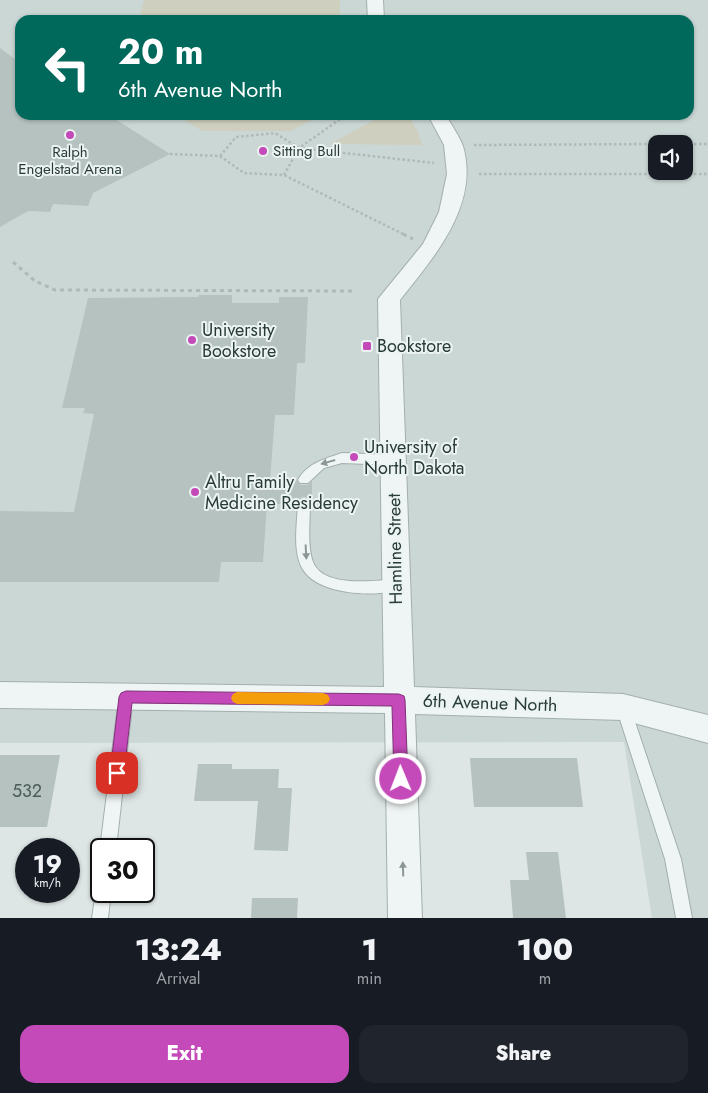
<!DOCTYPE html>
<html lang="en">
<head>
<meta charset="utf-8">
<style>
	body { margin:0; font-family:Jost,sans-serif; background:#20242c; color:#f1f3f6; height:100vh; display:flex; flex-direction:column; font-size:19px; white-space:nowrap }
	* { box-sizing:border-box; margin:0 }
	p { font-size:16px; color:#9ea1a6 }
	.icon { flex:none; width:28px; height:28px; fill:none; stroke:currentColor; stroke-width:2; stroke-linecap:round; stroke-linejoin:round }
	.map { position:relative; height:918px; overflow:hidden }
	.sheet { display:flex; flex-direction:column; background:#171b24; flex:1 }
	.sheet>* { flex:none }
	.banner { position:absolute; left:15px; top:15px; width:679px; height:105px; border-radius:15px; box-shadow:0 1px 4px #0004; background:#00695c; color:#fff; overflow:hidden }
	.fabs { position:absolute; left:648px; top:135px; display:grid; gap:10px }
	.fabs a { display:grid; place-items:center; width:45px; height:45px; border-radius:10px; background:#171b24; box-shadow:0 1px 4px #0004; font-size:25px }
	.speed { position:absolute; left:15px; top:838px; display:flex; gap:10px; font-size:25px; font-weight:700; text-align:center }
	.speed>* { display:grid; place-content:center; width:65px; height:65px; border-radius:50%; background:#171b24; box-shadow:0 1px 4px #0004; line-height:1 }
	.speed small { font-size:12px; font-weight:400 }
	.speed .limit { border:2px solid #111; border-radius:8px; background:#fff; color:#111 }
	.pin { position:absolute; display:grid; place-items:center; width:42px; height:42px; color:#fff; margin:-21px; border-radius:10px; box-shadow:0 2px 8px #0006 }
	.me { position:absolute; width:55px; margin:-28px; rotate:359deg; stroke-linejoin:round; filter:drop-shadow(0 0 4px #0008) }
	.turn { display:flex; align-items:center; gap:18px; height:105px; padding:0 20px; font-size:22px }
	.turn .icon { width:65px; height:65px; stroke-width:2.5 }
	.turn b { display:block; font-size:35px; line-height:42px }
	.eta { display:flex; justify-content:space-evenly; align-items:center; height:85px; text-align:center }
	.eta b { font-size:30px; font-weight:800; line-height:35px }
	.button { display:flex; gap:10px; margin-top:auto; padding:10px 20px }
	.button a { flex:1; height:58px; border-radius:15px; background:#c449b9; color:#fff; font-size:20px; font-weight:800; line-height:58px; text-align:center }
	.button a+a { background:#20242c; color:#f1f3f6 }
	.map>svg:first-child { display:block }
</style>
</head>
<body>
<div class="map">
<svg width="708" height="918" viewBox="0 0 708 918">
	<rect width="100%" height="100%" fill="#dde6e5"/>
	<path fill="#cbd7d5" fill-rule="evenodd" d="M 0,0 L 708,0 L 708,918 L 652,918 L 624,742 L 0,743 ZM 20,20 L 689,20 L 689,115 L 20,115 ZM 656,144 L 684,144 L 684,171 L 656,171 Z"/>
	<g fill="#cfcfbf">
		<path d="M 144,0 L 340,0 L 340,20 L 139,20 Z"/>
		<path d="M 176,115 L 321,115 L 291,131 L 202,131 Z"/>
		<path d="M 383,115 L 408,115 L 418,132 L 422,145 L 330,144 Z"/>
	</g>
	<g fill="#b5c2c0">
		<path d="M 0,48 L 20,63 L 20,115 L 109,115 L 170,154 L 93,193 L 88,206 L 53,204 L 50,212 L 28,211 L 0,227 Z"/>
		<path d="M 199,295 L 232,295 L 232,303 L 279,303 L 279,297 L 308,297 L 305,363 L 297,363 L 294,415 L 275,415 L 270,480 L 296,480 L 300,485 L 308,485 L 312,481 L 312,503 L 309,498 L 304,497 L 299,498 L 296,504 L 267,504 L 263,562 L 221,562 L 219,582 L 0,582 L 0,511 L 74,512 L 94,414 L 83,413 L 85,408 L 62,408 L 88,298 L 198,297 Z"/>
		<path d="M 0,755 L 60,755 L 47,827 L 0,827 Z"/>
		<path d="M 470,758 L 577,758 L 583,807 L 474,807 Z"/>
		<path d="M 198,764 L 232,764 L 232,769 L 279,769 L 278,788 L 292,788 L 288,851 L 254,850 L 258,801 L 194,801 Z"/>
		<path d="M 526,852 L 558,852 L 566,918 L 513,918 L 510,880 L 529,880 Z"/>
		<path d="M 252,898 L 298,898 L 297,918 L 251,918 Z"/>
	</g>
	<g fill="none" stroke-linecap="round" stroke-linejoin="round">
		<defs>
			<g id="service">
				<path d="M 342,453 L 393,455 L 399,460 L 393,465 L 342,463 L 324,468 L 308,483 L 300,483 L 298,480 C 307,463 325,459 342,453 Z"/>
				<path d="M 304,499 L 309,500 L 310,504 C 310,521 307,546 313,562 C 323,588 375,581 396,579 L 401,581 L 403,585 L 401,589 C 375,598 314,595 301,566 C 293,549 297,523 298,504 L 299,500 Z"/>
				<path d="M 126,690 L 131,692 L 133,697 L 116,849 L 101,849 L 101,852 L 100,849 L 119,697 L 121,692 Z"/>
				<path d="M 623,700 L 628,702 L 630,707 L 681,859 L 692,918 L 676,918 L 665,859 L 616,707 L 618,702 Z"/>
				<path d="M 101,883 L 101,891 L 111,891 L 108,918 L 92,918 L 97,885 Z"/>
			</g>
			<g id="minor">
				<path d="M 367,0 L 383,0 L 384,20 L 368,20 Z"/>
				<path d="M 428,115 L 446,115 C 451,125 459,135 463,146 C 480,205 434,257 400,300 L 414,687 L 623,694 L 708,715 L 708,743 L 623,720 L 415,714 L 422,918 L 388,918 L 385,713 L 0,708 L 0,682 L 384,687 L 378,299 L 423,244 L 439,212 L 447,174 L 444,145 Z"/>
			</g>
		</defs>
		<use href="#service" stroke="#a3afae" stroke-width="2"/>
		<use href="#minor" stroke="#a3afae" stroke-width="2"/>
		<g stroke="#afb9b8" stroke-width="2.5" stroke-dasharray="2.5 2.5" stroke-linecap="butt">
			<path d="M 684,144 L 708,144"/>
			<path d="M 474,145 L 656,144"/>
			<path d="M 170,154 L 220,156 L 244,173 L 284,175 L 405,235"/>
			<path d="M 220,156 L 236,137 L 275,133 L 299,148 L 346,115"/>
			<path d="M 479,174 L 708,174"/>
			<path d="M 284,175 L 299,148 L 434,163"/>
		</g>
		<g stroke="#afb9b8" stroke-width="3" stroke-dasharray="4 4" stroke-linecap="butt">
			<path d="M 403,234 L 413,239"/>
			<path d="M 13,262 L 35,281 L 55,290 L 355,291"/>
		</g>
		<use href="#service" fill="#eff5f4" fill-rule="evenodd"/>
		<use href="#minor" fill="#eff5f4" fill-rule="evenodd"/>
	</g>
	<defs><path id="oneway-solid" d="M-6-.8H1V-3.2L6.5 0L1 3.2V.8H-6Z" transform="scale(1.25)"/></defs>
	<g fill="#8c9896">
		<use href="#oneway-solid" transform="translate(328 462) rotate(164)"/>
		<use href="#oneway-solid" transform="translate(306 552) rotate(87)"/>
		<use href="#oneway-solid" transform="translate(403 869) rotate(-92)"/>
	</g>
	<path fill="#c449b9" stroke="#7f2f78" d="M 126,691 L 399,694 L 404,696 L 405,700 L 408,779 L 406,784 L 401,786 L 396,784 L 394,779 L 392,706 L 132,703 L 124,773 L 122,777 L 117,779 L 112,777 L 110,773 L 119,697 L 121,693 Z"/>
	<path fill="#f59e0b" d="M 237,692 L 323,693 L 328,695 L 330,699 L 328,703 L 323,705 L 237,704 L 233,702 L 231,698 L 233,694 Z"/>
	<g fill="#c449b9" stroke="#ecf4f2" stroke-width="2">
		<circle cx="70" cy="135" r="5"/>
		<circle cx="263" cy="151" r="5"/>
		<circle cx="192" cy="340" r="5"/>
		<rect x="362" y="341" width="10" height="10" rx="2.5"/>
		<circle cx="354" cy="457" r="5"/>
		<circle cx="195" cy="492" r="5"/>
	</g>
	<g text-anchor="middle" stroke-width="4" stroke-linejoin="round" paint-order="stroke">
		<g font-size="15" fill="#283b39" stroke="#ecf4f2" text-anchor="start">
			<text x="273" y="156">Sitting Bull</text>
			<text x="70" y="157" text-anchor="middle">Ralph<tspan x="70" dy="17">Engelstad Arena</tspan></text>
		</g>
		<g font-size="18" fill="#283b39" stroke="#ecf4f2" text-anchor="start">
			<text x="202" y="336">University<tspan x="202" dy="21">Bookstore</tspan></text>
			<text x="377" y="352">Bookstore</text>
			<text x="364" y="453">University of<tspan x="364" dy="21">North Dakota</tspan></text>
			<text x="205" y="488">Altru Family<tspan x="205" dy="21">Medicine Residency</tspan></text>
		</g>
		<g font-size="18" fill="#283b39" stroke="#ecf4f2">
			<text transform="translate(395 549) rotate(-91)" y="6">Hamline Street</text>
			<text transform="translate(490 703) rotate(2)" y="6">6th Avenue North</text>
		</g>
		<g font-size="18" fill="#4b5d5b">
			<text x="27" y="797">532</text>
		</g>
	</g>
</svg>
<div class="fabs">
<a><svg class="icon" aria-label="sound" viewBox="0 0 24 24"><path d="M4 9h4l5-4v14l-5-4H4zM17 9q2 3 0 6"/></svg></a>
</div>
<div class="speed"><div>19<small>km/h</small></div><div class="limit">30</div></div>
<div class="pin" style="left:117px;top:773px;background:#d93025"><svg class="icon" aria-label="arrive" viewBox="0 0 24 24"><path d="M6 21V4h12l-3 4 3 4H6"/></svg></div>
<svg class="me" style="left:401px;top:779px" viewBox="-20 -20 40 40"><circle r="17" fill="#c449b9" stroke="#fff" stroke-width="3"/><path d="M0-11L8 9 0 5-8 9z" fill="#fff"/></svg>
<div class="banner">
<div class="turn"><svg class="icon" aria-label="left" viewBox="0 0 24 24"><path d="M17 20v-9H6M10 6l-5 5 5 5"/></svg><div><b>20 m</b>6th Avenue North</div></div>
</div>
</div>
<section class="sheet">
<div class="eta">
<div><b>13:24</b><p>Arrival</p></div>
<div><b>1</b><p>min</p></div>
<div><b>100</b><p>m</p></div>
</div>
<div class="button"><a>Exit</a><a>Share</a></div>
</section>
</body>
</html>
